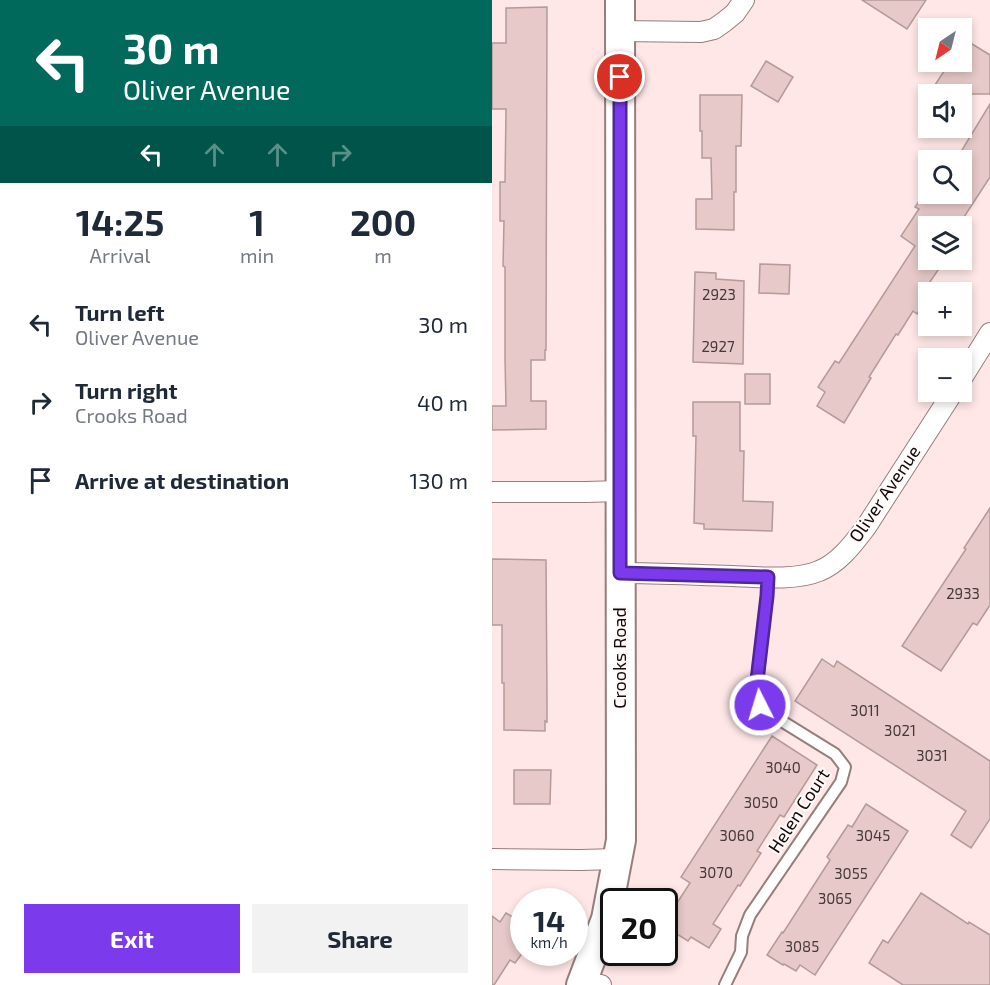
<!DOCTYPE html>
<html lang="en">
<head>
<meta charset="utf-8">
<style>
	body { margin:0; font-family:"Exo 2",sans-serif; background:#f2f2f3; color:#1f2937; height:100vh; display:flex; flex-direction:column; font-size:22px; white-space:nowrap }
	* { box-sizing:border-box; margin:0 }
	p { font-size:20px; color:#747a83 }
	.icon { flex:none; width:33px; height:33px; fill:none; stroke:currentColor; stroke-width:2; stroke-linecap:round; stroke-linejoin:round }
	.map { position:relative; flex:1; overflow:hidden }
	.side { display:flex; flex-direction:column; background:#fff; width:492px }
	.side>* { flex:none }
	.guide { background:#00695c; color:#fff; overflow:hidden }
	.needle { width:39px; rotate:215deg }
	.buttons { position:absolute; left:426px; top:18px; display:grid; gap:12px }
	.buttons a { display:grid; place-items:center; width:54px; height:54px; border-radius:0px; background:#fff; box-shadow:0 3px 9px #0003; font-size:30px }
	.speed { position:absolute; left:18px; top:888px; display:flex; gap:12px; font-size:30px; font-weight:700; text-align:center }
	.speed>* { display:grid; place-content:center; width:78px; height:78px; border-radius:50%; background:#fff; box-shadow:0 3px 9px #0003; line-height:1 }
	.speed small { font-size:15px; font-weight:400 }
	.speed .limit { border:3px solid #111; border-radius:9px; background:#fff; color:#111 }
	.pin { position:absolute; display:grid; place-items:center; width:51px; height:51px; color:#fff; margin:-26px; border:3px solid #fff; border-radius:50%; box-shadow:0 2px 6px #0007 }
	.me { position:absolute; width:66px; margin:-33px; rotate:355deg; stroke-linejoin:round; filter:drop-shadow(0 0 4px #0008) }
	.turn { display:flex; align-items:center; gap:21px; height:126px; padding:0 24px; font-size:27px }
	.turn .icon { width:78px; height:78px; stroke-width:2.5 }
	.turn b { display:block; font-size:42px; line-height:51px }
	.lanes { display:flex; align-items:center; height:57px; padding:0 24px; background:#0003; justify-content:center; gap:30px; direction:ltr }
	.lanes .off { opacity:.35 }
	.eta { display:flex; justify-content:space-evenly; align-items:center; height:102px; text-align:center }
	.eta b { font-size:36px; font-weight:700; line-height:42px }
	.action { display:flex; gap:12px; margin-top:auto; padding:12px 24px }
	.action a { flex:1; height:69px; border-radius:0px; background:#7c3aed; color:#fff; font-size:24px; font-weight:700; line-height:69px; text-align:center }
	.action a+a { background:#f2f2f3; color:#1f2937 }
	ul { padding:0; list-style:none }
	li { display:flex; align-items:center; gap:18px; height:78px; padding:0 24px }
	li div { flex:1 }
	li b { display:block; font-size:22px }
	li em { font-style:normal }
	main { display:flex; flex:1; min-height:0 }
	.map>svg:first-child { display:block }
</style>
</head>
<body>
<main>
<section class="side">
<div class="guide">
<div class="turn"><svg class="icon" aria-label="left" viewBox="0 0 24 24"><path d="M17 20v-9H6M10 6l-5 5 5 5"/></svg><div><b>30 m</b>Oliver Avenue</div></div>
<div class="lanes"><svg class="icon" aria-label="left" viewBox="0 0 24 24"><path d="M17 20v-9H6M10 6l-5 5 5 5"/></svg><svg class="icon off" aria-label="ahead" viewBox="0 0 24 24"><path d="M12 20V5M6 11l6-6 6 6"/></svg><svg class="icon off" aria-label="ahead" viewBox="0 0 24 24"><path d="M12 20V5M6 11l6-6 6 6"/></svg><svg class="icon off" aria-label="right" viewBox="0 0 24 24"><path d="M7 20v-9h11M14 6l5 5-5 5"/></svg></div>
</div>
<div class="eta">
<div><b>14:25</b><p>Arrival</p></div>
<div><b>1</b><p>min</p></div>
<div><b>200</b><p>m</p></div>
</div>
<ul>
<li><svg class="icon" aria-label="left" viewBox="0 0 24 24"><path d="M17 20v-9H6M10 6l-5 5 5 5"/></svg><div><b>Turn left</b><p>Oliver Avenue</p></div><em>30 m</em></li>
<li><svg class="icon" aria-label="right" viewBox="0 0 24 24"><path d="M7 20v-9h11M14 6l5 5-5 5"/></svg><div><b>Turn right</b><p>Crooks Road</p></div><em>40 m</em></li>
<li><svg class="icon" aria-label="arrive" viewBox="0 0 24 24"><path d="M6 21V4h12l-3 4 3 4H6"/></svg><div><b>Arrive at destination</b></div><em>130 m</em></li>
</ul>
<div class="action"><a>Exit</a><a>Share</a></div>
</section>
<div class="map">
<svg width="498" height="985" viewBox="0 0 498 985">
	<rect width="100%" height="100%" fill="#fee7e6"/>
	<g fill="#e6c9c8" stroke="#b49a98" stroke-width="1.5">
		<path d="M 370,0 L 434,0 L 415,29 Z"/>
		<path d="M 55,7 L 54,350 L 53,350 L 53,360 L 39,360 L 39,401 L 54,401 L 54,429 L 0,430 L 0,406 L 14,406 L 13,359 L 13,267 L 11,266 L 12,221 L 8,221 L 8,182 L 13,182 L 14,109 L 0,109 L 0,43 L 14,43 L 14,8 Z"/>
		<path d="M 472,39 L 498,55 L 498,94 L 437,94 L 458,62 L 470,62 L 470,43 Z"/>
		<path d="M 274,61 L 301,77 L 286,102 L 259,86 Z"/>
		<path d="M 208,95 L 250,95 L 249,146 L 244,146 L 244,192 L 242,192 L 242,230 L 204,229 L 204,199 L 220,199 L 219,158 L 210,158 L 210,131 L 208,131 Z"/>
		<path d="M 498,104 L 498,177 L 472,217 L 479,222 L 470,235 L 470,226 L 436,226 L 436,260 L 453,260 L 433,289 L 438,292 L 436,292 L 436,296 L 425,314 L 421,311 L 406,335 L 404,334 L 377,377 L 379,378 L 352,423 L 325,406 L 333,392 L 326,387 L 343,361 L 347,363 L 423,246 L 409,236 L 427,209 L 423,207 L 436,189 L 436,194 L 470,194 L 470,150 Z"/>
		<path d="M 268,264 L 298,265 L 297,294 L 267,293 Z"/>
		<path d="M 203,272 L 224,273 L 224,279 L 252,281 L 251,364 L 201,362 Z"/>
		<rect x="253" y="374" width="25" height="30"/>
		<path d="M 201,402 L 248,402 L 248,451 L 252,451 L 251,501 L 281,502 L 280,531 L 212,529 L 212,524 L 202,523 L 204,436 L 201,436 Z"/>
		<path d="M 498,508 L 498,605 L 485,625 L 481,623 L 449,671 L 410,646 L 474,549 L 472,548 Z"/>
		<path d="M 0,559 L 54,560 L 55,701 L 55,722 L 53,721 L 53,731 L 12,730 L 12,683 L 10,683 L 10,625 L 0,625 Z"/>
		<path d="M 330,659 L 342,667 L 345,661 L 498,761 L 498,819 L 479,848 L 459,835 L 474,811 L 303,701 Z"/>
		<path d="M 280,736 L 325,765 L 292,817 L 288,815 L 265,851 L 269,853 L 248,886 L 246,885 L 221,924 L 229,929 L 217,948 L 199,937 L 196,941 L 172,926 L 172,923 L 198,883 L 189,877 Z"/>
		<path d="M 22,770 L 59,770 L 58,804 L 22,804 Z"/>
		<path d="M 374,804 L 416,831 L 323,975 L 308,965 L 304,971 L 292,964 L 291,965 L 275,955 L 290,932 L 291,933 L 338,860 L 335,857 L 356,825 L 360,827 Z"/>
		<path d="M 429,893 L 476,924 L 477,922 L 498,935 L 498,985 L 411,985 L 377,963 L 391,940 L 396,943 Z"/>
		<path d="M 14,913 L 32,924 L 32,951 L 23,963 L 18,960 L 2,985 L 0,985 L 0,916 L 8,922 Z"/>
	</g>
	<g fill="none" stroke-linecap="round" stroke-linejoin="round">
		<defs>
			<path id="service" d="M 233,985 L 249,952 L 250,936 L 258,915 L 349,782 L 353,767 L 343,754 L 280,715 L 268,705 L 264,689 L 275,596 L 276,577"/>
			<g id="minor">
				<path d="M 128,31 L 209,32 L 222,29 L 232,22 L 243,13 L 252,0"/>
				<path d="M 470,378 L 498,333"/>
				<path d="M 0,492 L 94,492 L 128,491"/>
				<path d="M 128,573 C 165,573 203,575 240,576 C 264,577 304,581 327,571 C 347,563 361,544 374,527 L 461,392"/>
				<path d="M 0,859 L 88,860 L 125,859"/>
				<path d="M 91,982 L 109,985"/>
			</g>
			<path id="secondary" d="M 89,985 L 114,919 L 129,840 L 128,0"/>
		</defs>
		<use href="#service" stroke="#977d7c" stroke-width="14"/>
		<use href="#minor" stroke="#977d7c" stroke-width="22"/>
		<use href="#secondary" stroke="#977d7c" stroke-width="32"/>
		<use href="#service" stroke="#fff" stroke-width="10"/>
		<use href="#minor" stroke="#fff" stroke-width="20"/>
		<use href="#secondary" stroke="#fff" stroke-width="28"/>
	</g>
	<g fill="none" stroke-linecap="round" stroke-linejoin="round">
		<defs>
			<path id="route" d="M 128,77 L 128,573 L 276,577 L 275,596 L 264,689 L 268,705"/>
		</defs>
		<use href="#route" stroke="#51269a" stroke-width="15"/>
		<use href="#route" stroke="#7c3aed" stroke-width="10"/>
	</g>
	<g text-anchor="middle" stroke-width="4.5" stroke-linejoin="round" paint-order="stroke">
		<g font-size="15" fill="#473939">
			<text x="227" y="300">2923</text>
			<text x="226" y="352">2927</text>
			<text x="471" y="599">2933</text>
			<text x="373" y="716">3011</text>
			<text x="408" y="736">3021</text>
			<text x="440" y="761">3031</text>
			<text x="291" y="773">3040</text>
			<text x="269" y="808">3050</text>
			<text x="245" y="841">3060</text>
			<text x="381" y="841">3045</text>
			<text x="224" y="878">3070</text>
			<text x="359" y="879">3055</text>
			<text x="343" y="904">3065</text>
			<text x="310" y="952">3085</text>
		</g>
		<g font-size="18" fill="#120909" stroke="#fff9f9">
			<text transform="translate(393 494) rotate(-56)" y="6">Oliver Avenue</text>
			<text transform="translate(128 658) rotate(-90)" y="6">Crooks Road</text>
			<text transform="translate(307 811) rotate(-57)" y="6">Helen Court</text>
		</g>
	</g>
</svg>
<div class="buttons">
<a><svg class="needle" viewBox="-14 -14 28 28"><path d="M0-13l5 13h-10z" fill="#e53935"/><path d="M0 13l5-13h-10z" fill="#747a83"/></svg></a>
<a><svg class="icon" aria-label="sound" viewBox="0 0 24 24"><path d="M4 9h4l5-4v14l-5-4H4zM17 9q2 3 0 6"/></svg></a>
<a><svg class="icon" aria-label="search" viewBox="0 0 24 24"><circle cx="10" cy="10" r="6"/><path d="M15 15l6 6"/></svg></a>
<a><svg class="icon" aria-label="layers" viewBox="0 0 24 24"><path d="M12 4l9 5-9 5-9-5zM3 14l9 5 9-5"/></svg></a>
<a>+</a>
<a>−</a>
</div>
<div class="speed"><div>14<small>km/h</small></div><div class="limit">20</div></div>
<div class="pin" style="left:128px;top:77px;background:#d93025"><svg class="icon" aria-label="arrive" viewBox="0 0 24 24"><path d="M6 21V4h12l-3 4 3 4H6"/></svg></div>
<svg class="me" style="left:268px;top:705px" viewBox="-20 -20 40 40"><circle r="17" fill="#7c3aed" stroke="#fff" stroke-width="3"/><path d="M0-11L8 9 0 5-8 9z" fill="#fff"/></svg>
</div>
</main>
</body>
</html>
